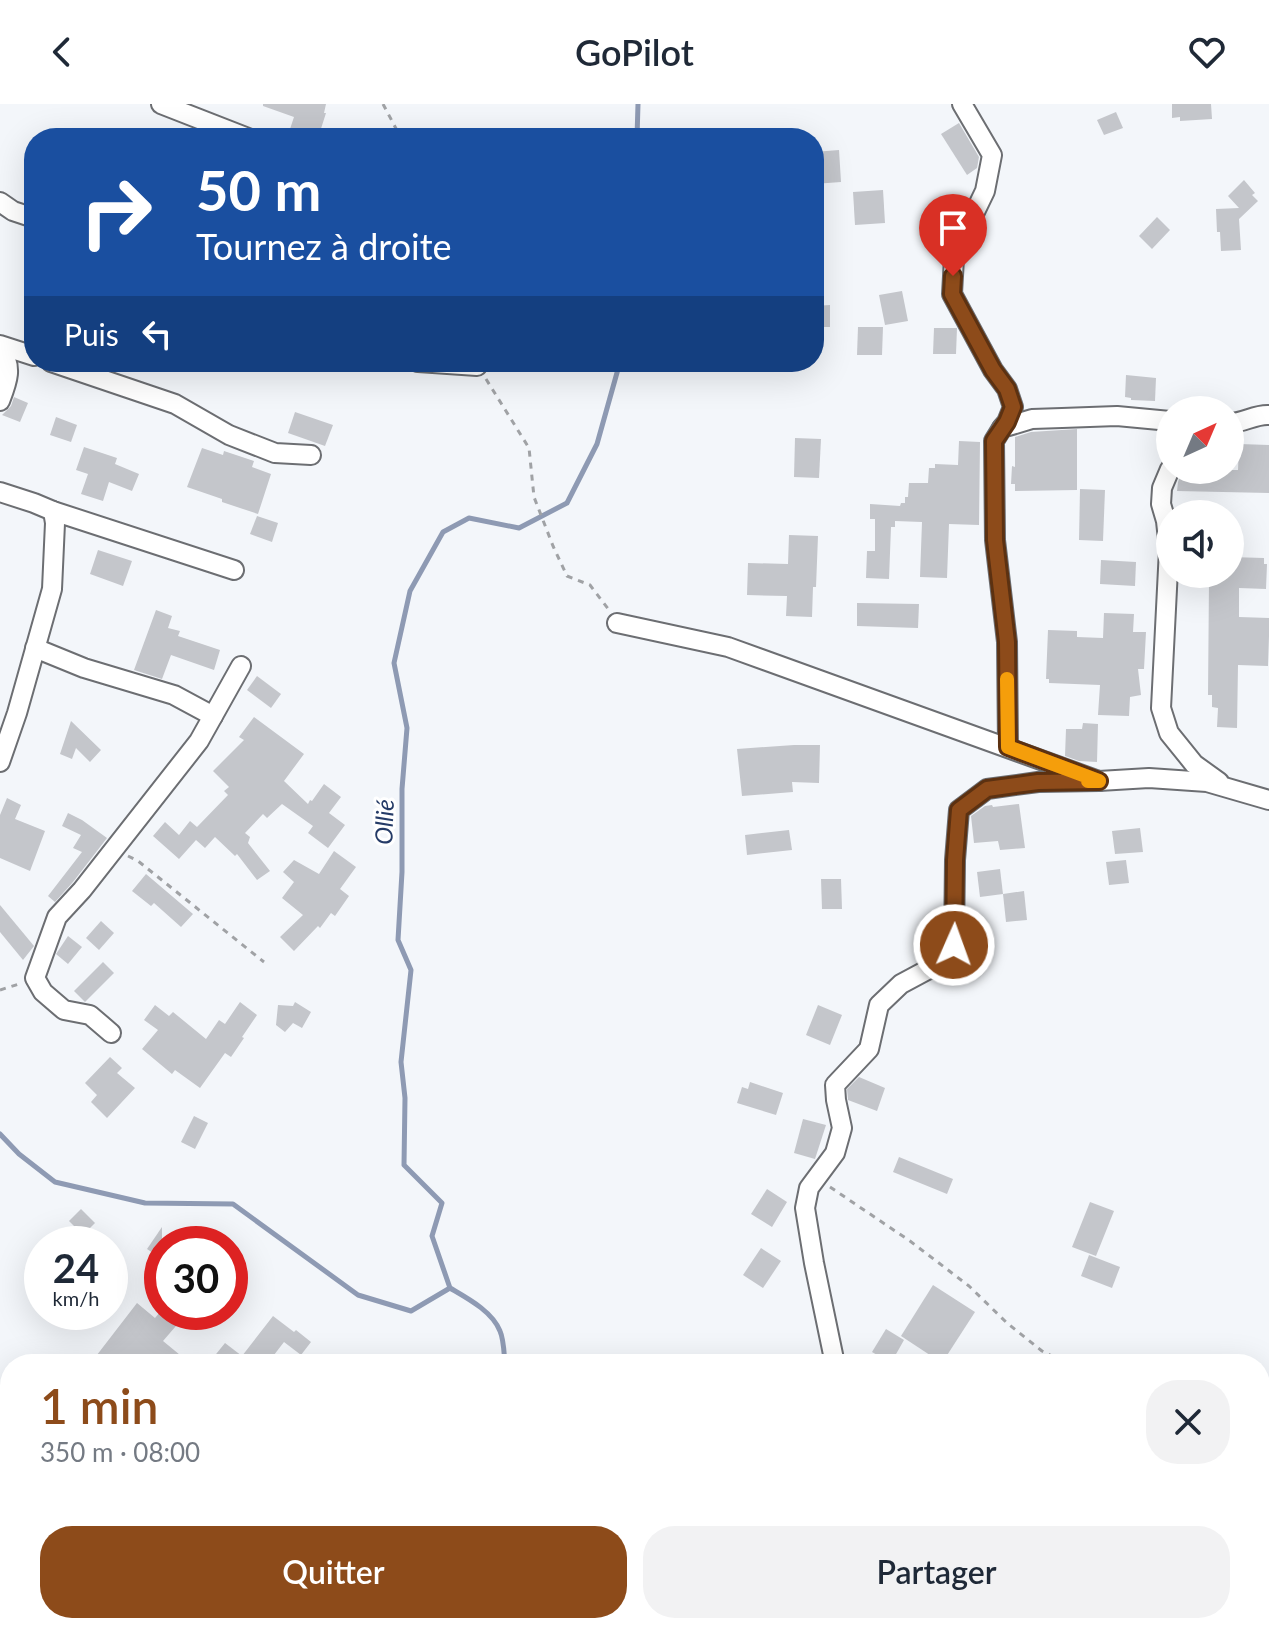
<!DOCTYPE html>
<html lang="fr">
<head>
<meta charset="utf-8">
<style>
	body { margin:0; font-family:Lato,sans-serif; background:#f2f2f3; color:#1f2937; height:100vh; display:flex; flex-direction:column; font-size:30px; white-space:nowrap }
	* { box-sizing:border-box; margin:0 }
	p { font-size:26px; color:#747a83 }
	.icon { flex:none; width:44px; height:44px; fill:none; stroke:currentColor; stroke-width:2; stroke-linecap:round; stroke-linejoin:round }
	.map { position:relative; flex:1; overflow:hidden }
	.drawer { position:absolute; left:0px; top:1250px; width:1270px; height:280px; display:flex; flex-direction:column; background:#fff; border-radius:32px 32px 0 0; box-shadow:0 8px 32px #0002 }
	.drawer>* { flex:none }
	.guide { position:absolute; left:24px; top:24px; width:800px; height:244px; border-radius:32px; box-shadow:0 8px 32px #0002; background:#1a4fa0; color:#fff; overflow:hidden }
	.needle { width:52px; rotate:44deg }
	.controls { position:absolute; left:1156px; top:292px; display:grid; gap:16px }
	.controls a { display:grid; place-items:center; width:88px; height:88px; border-radius:50%; background:#fff; box-shadow:0 8px 32px #0002; font-size:40px }
	.speed { position:absolute; left:24px; top:1122px; display:flex; gap:16px; font-size:40px; font-weight:700; text-align:center }
	.speed>* { display:grid; place-content:center; width:104px; height:104px; border-radius:50%; background:#fff; box-shadow:0 8px 32px #0002; line-height:1 }
	.speed small { font-size:20px; font-weight:400 }
	.speed .limit { border:12px solid #d22; background:#fff; color:#111 }
	.pin { position:absolute; display:grid; place-items:center; width:68px; height:68px; color:#fff; margin:-82px -34px; border-radius:50% 50% 50% 0; rotate:-45deg; box-shadow:0 0 8px #0007 }
	.pin .icon { rotate:45deg }
	.me { position:absolute; width:88px; margin:-44px; rotate:2deg; stroke-linejoin:round; filter:drop-shadow(0 0 6px #0008) }
	.turn { display:flex; align-items:center; gap:28px; height:168px; padding:0 40px; font-size:36px }
	.turn .icon { width:104px; height:104px; stroke-width:2.5 }
	.turn b { display:block; font-size:56px; line-height:68px }
	.then { display:flex; align-items:center; height:76px; padding:0 40px; background:#0003; gap:16px; font-size:30px }
	.round { display:grid; place-items:center; flex:none; width:84px; height:84px; border-radius:32px; background:#f2f2f3 }
	.overview { display:flex; align-items:center; justify-content:space-between; height:136px; padding:0 40px }
	h1 { font-size:48px; font-weight:600; line-height:60px; color:#8d4b1a }
	.cta { display:flex; gap:16px; margin-top:auto; padding:16px 40px }
	.cta a { flex:1; height:92px; border-radius:32px; background:#8d4b1a; color:#fff; font-size:32px; font-weight:600; line-height:92px; text-align:center }
	.cta a+a { background:#f2f2f3; color:#1f2937 }
	header { display:flex; justify-content:space-between; align-items:center; height:104px; padding:0 40px; background:#fff; font-size:36px; font-weight:600 }
	.map>svg:first-child { display:block }
</style>
</head>
<body>
<header><svg class="icon" aria-label="back" viewBox="0 0 24 24"><path d="M15 5l-7 7 7 7"/></svg>GoPilot<svg class="icon" aria-label="heart" viewBox="0 0 24 24"><path d="M12 20l-8-8c-3-5 5-10 8-4 3-6 11-1 8 4z"/></svg></header>
<div class="map">
<svg width="1269" height="1530" viewBox="0 0 1269 1530">
	<rect width="100%" height="100%" fill="#f3f6fa"/>
	<g fill="none" stroke-linecap="round" stroke-linejoin="round">
		<g stroke="#8e9ab3" stroke-width="5">
			<path d="M 637,34 L 638,0"/>
			<path d="M 0,1030 L 19,1050 L 55,1078 L 145,1099 L 233,1100 L 358,1191 L 411,1207 L 450,1184"/>
			<path d="M 505,1260 C 504,1250 504,1236 500,1227 C 492,1207 467,1194 450,1184 L 432,1132 L 442,1099 L 404,1061 L 405,994 L 401,958 L 411,866 L 398,836 L 402,768 L 402,685 L 407,624 L 394,559 L 410,487 L 443,428 L 469,414 L 519,424 L 567,399 L 597,340 L 620,258"/>
			<path d="M 491,1530 L 493,1520"/>
		</g>
	</g>
	<g fill="#c4c6cb">
		<path d="M 263,0 L 326,0 L 324,9 L 326,9 L 318,34 L 290,25 L 294,13 L 263,2 Z"/>
		<path d="M 1172,0 L 1211,0 L 1212,15 L 1180,17 L 1180,13 L 1172,14 Z"/>
		<path d="M 1116,8 L 1123,24 L 1104,31 L 1097,16 Z"/>
		<path d="M 959,19 L 979,53 L 977,64 L 967,71 L 941,30 Z"/>
		<path d="M 839,46 L 841,78 L 814,80 L 814,48 Z"/>
		<path d="M 1244,76 L 1255,89 L 1252,91 L 1258,97 L 1239,115 L 1241,146 L 1221,147 L 1220,128 L 1217,128 L 1216,105 L 1239,104 L 1228,92 Z"/>
		<path d="M 883,86 L 885,119 L 855,121 L 853,88 Z"/>
		<path d="M 1157,113 L 1170,126 L 1152,145 L 1139,132 Z"/>
		<path d="M 902,187 L 908,217 L 885,221 L 879,191 Z"/>
		<path d="M 830,201 L 830,223 L 814,223 L 814,202 Z"/>
		<path d="M 858,223 L 883,223 L 882,251 L 857,251 Z"/>
		<path d="M 934,224 L 957,224 L 956,250 L 933,250 Z"/>
		<path d="M 1126,271 L 1156,274 L 1155,297 L 1131,296 L 1131,294 L 1125,293 Z"/>
		<path d="M 14,293 L 28,299 L 20,318 L 2,311 L 11,302 Z"/>
		<path d="M 295,308 L 333,321 L 325,342 L 288,329 Z"/>
		<path d="M 56,313 L 77,321 L 71,338 L 50,331 Z"/>
		<path d="M 1077,325 L 1077,386 L 1015,387 L 1015,380 L 1011,380 L 1012,362 L 1015,363 L 1015,333 L 1031,328 Z"/>
		<path d="M 795,334 L 821,335 L 819,374 L 794,373 Z"/>
		<path d="M 959,337 L 980,338 L 979,421 L 949,420 L 947,474 L 920,473 L 922,418 L 895,417 L 895,423 L 891,423 L 889,475 L 866,474 L 867,447 L 875,447 L 875,415 L 870,415 L 870,400 L 900,402 L 901,399 L 905,399 L 905,393 L 908,393 L 909,379 L 928,379 L 929,364 L 935,364 L 935,360 L 958,361 Z"/>
		<path d="M 1239,340 L 1269,341 L 1269,389 L 1177,387 L 1178,378 L 1182,366 L 1238,366 Z"/>
		<path d="M 84,343 L 117,354 L 115,360 L 139,370 L 132,387 L 109,378 L 103,397 L 81,390 L 88,370 L 76,366 Z"/>
		<path d="M 202,344 L 223,351 L 224,347 L 254,357 L 252,363 L 271,370 L 258,410 L 222,398 L 222,395 L 187,383 Z"/>
		<path d="M 1080,385 L 1105,386 L 1103,437 L 1079,436 Z"/>
		<path d="M 257,412 L 278,419 L 272,438 L 250,430 Z"/>
		<path d="M 789,431 L 818,432 L 816,483 L 813,483 L 812,513 L 786,512 L 787,492 L 747,491 L 748,459 L 788,460 Z"/>
		<path d="M 98,446 L 132,457 L 123,482 L 90,470 Z"/>
		<path d="M 1230,453 L 1264,454 L 1264,460 L 1267,460 L 1266,485 L 1239,484 L 1239,513 L 1269,514 L 1269,532 L 1268,562 L 1238,561 L 1237,624 L 1217,623 L 1218,604 L 1212,603 L 1212,591 L 1208,591 L 1209,476 L 1211,476 L 1211,470 L 1230,470 Z"/>
		<path d="M 1101,456 L 1136,458 L 1135,482 L 1100,480 Z"/>
		<path d="M 857,499 L 919,500 L 918,524 L 857,522 Z"/>
		<path d="M 156,506 L 172,512 L 168,524 L 180,527 L 178,532 L 220,546 L 214,566 L 171,551 L 162,575 L 134,566 Z"/>
		<path d="M 1104,509 L 1134,510 L 1133,528 L 1146,528 L 1144,565 L 1138,565 L 1141,591 L 1130,593 L 1129,612 L 1098,611 L 1100,581 L 1049,579 L 1049,575 L 1046,575 L 1048,526 L 1077,527 L 1077,533 L 1103,534 Z"/>
		<path d="M 257,572 L 281,590 L 271,604 L 247,586 Z"/>
		<path d="M 254,613 L 304,650 L 284,677 L 308,700 L 310,696 L 312,697 L 324,680 L 341,693 L 329,709 L 345,721 L 328,744 L 308,729 L 313,722 L 282,700 L 267,714 L 263,710 L 245,729 L 250,733 L 248,739 L 270,767 L 257,776 L 237,750 L 235,752 L 215,733 L 205,744 L 196,736 L 179,755 L 153,732 L 165,718 L 179,731 L 190,717 L 197,723 L 228,691 L 224,687 L 229,683 L 213,667 L 244,636 L 239,633 Z"/>
		<path d="M 71,617 L 101,646 L 90,658 L 76,644 L 72,655 L 60,650 Z"/>
		<path d="M 1083,619 L 1098,620 L 1097,658 L 1079,657 L 1065,652 L 1066,625 L 1082,625 Z"/>
		<path d="M 794,641 L 820,641 L 819,679 L 792,678 L 793,688 L 742,692 L 737,645 Z"/>
		<path d="M 7,694 L 21,701 L 15,715 L 45,727 L 30,767 L 0,754 L 0,711 Z"/>
		<path d="M 1019,700 L 1025,744 L 1000,746 L 998,737 L 974,739 L 971,712 L 985,702 L 992,701 L 993,703 Z"/>
		<path d="M 68,709 L 82,716 L 107,734 L 73,778 L 55,798 L 48,792 L 82,748 L 73,744 L 81,731 L 62,722 Z"/>
		<path d="M 1140,724 L 1143,748 L 1115,750 L 1112,727 Z"/>
		<path d="M 789,726 L 792,746 L 747,751 L 745,731 Z"/>
		<path d="M 334,747 L 356,763 L 340,785 L 349,792 L 335,812 L 331,809 L 320,824 L 318,822 L 294,847 L 280,833 L 303,811 L 282,794 L 294,778 L 283,768 L 294,756 L 319,770 Z"/>
		<path d="M 1126,756 L 1129,779 L 1109,781 L 1106,758 Z"/>
		<path d="M 1000,765 L 1003,790 L 980,793 L 977,768 Z"/>
		<path d="M 146,770 L 193,810 L 181,823 L 154,799 L 151,802 L 132,787 Z"/>
		<path d="M 821,775 L 841,775 L 842,805 L 822,805 Z"/>
		<path d="M 1024,787 L 1027,816 L 1006,818 L 1003,790 Z"/>
		<path d="M 0,801 L 34,842 L 23,856 L 0,828 Z"/>
		<path d="M 101,817 L 114,829 L 99,846 L 86,834 Z"/>
		<path d="M 68,832 L 82,843 L 68,860 L 56,850 Z"/>
		<path d="M 103,858 L 114,869 L 85,898 L 74,887 Z"/>
		<path d="M 240,898 L 257,911 L 242,933 L 244,934 L 231,953 L 225,949 L 200,984 L 175,966 L 172,970 L 142,945 L 158,926 L 144,916 L 155,901 L 169,912 L 173,908 L 206,935 L 219,916 L 225,920 Z"/>
		<path d="M 295,898 L 311,908 L 302,924 L 293,919 L 285,928 L 276,921 L 278,901 L 293,902 Z"/>
		<path d="M 818,901 L 842,911 L 830,941 L 806,931 Z"/>
		<path d="M 110,953 L 122,964 L 117,969 L 135,984 L 107,1014 L 91,998 L 97,991 L 85,979 Z"/>
		<path d="M 859,973 L 885,984 L 877,1007 L 848,996 L 847,985 Z"/>
		<path d="M 750,978 L 783,989 L 776,1011 L 737,999 L 742,983 L 748,985 Z"/>
		<path d="M 194,1012 L 208,1019 L 195,1045 L 181,1038 Z"/>
		<path d="M 803,1015 L 826,1021 L 815,1055 L 794,1049 Z"/>
		<path d="M 899,1053 L 953,1075 L 947,1090 L 893,1068 Z"/>
		<path d="M 767,1085 L 787,1098 L 772,1123 L 751,1110 Z"/>
		<path d="M 1090,1098 L 1114,1107 L 1096,1152 L 1072,1143 Z"/>
		<path d="M 81,1105 L 95,1119 L 83,1131 L 69,1117 Z"/>
		<path d="M 162,1123 L 162,1155 L 147,1145 Z"/>
		<path d="M 761,1144 L 781,1157 L 763,1184 L 743,1171 Z"/>
		<path d="M 1089,1151 L 1120,1163 L 1112,1184 L 1081,1172 Z"/>
		<path d="M 933,1181 L 975,1208 L 942,1259 L 901,1232 Z"/>
		<path d="M 137,1199 L 155,1214 L 160,1208 L 188,1208 L 163,1237 L 191,1260 L 155,1260 L 144,1251 L 137,1260 L 123,1260 L 116,1254 L 111,1260 L 90,1260 Z"/>
		<path d="M 273,1212 L 294,1228 L 296,1226 L 311,1238 L 301,1251 L 284,1238 L 267,1260 L 208,1260 L 225,1239 L 242,1252 Z"/>
		<path d="M 886,1225 L 904,1236 L 891,1259 L 872,1248 Z"/>
	</g>
	<g fill="none" stroke-linecap="round" stroke-linejoin="round">
		<defs>
			<g id="minor">
				<path d="M 161,0 L 248,34"/>
				<path d="M 962,0 L 992,51 L 985,87 L 972,114 L 960,130 L 954,154 L 952,190 L 993,266 L 1007,285 L 1013,303 L 1007,318 L 1002,324"/>
				<path d="M 0,98 L 13,107 L 34,114"/>
				<path d="M 0,241 L 34,252"/>
				<path d="M 0,246 C 14,262 7,279 0,297"/>
				<path d="M 51,258 L 175,300 L 229,331 L 275,349 L 311,351"/>
				<path d="M 418,258 L 477,262"/>
				<path d="M 1230,319 C 1244,319 1255,310 1269,311"/>
				<path d="M 1170,365 L 1162,384 L 1161,400 L 1166,417 L 1169,445 L 1161,604 L 1169,629 L 1194,660 L 1219,678"/>
				<path d="M 0,388 L 34,399 L 53,407 L 234,466"/>
				<path d="M 617,519 L 728,543 L 1099,677 L 1149,674 L 1207,678 L 1269,696"/>
				<path d="M 35,544 L 84,564 L 174,591 L 213,612"/>
				<path d="M 1008,643 L 1007,538 L 995,436 L 994,337 L 1002,324 L 1032,315 L 1062,314 L 1117,312 L 1170,317"/>
				<path d="M 0,658 L 17,609 L 52,485 L 55,419 L 53,407"/>
				<path d="M 111,929 L 90,911 L 64,906 L 43,888 L 35,874 L 57,813 L 82,786 L 199,637 L 241,562"/>
				<path d="M 835,1260 L 814,1159 L 805,1104 L 809,1084 L 835,1049 L 842,1024 L 836,996 L 835,981 L 869,945 L 879,901 L 901,880 L 929,865 L 945,854 L 954,841 L 955,756 L 959,706 L 987,685 L 1038,678 L 1099,677"/>
				<path d="M 0,1313 L 10,1325"/>
				<path d="M 1260,1346 L 1269,1337"/>
				<path d="M 120,1520 L 124,1530"/>
				<path d="M 1147,1520 L 1165,1530"/>
			</g>
		</defs>
		<use href="#minor" stroke="#6c6e72" stroke-width="22"/>
		<g stroke="#a0a2a5" stroke-width="3" stroke-dasharray="6 6" stroke-linecap="butt">
			<path d="M 383,0 L 401,34"/>
			<path d="M 486,275 L 529,344 L 534,393 L 553,442 L 567,472 L 590,481 L 609,506"/>
			<path d="M 128,752 L 138,757 L 264,858"/>
			<path d="M 0,886 L 19,880"/>
			<path d="M 830,1083 L 910,1137 L 969,1182 L 1007,1219 L 1042,1247 L 1067,1260"/>
			<path d="M 804,1520 L 811,1530"/>
		</g>
		<use href="#minor" stroke="#fff" stroke-width="18"/>
	</g>
	<g fill="none" stroke-linecap="round" stroke-linejoin="round">
		<defs>
			<path id="route" d="M 953,172 L 952,190 L 993,266 L 1007,285 L 1013,303 L 1007,318 L 994,337 L 995,436 L 1007,538 L 1008,643 L 1099,677 L 1038,678 L 987,685 L 959,706 L 955,756 L 954,841"/>
		</defs>
		<use href="#route" stroke="#5c3111" stroke-width="20"/>
		<use href="#route" stroke="#8d4b1a" stroke-width="14"/>
		<path stroke="#f59e0b" stroke-width="14" d="M 1007,575 L 1008,643 L 1099,677 L 1088,677"/>
	</g>
	<g text-anchor="middle" stroke-width="6" stroke-linejoin="round" paint-order="stroke">
		<g font-size="24" font-style="italic" fill="#253b67" stroke="#fff">
			<text transform="translate(385 718) rotate(-88)" y="8">Ollié</text>
		</g>
	</g>
</svg>
<div class="controls">
<a><svg class="needle" viewBox="-14 -14 28 28"><path d="M0-13l5 13h-10z" fill="#e53935"/><path d="M0 13l5-13h-10z" fill="#747a83"/></svg></a>
<a><svg class="icon" aria-label="sound" viewBox="0 0 24 24"><path d="M4 9h4l5-4v14l-5-4H4zM17 9q2 3 0 6"/></svg></a>
</div>
<div class="speed"><div>24<small>km/h</small></div><div class="limit">30</div></div>
<div class="pin" style="left:953px;top:172px;background:#d93025"><svg class="icon" aria-label="arrive" viewBox="0 0 24 24"><path d="M6 21V4h12l-3 4 3 4H6"/></svg></div>
<svg class="me" style="left:954px;top:841px" viewBox="-20 -20 40 40"><circle r="17" fill="#8d4b1a" stroke="#fff" stroke-width="3"/><path d="M0-11L8 9 0 5-8 9z" fill="#fff"/></svg>
<div class="guide">
<div class="turn"><svg class="icon" aria-label="right" viewBox="0 0 24 24"><path d="M7 20v-9h11M14 6l5 5-5 5"/></svg><div><b>50 m</b>Tournez à droite</div></div>
<div class="then">Puis<svg class="icon" aria-label="left" viewBox="0 0 24 24"><path d="M17 20v-9H6M10 6l-5 5 5 5"/></svg></div>
</div>
<section class="drawer">
<div class="overview"><div><h1>1 min</h1><p>350 m · 08:00</p></div><a class="round"><svg class="icon" aria-label="close" viewBox="0 0 24 24"><path d="M6 6l12 12M18 6L6 18"/></svg></a></div>
<div class="cta"><a>Quitter</a><a>Partager</a></div>
</section>
</div>
</body>
</html>
